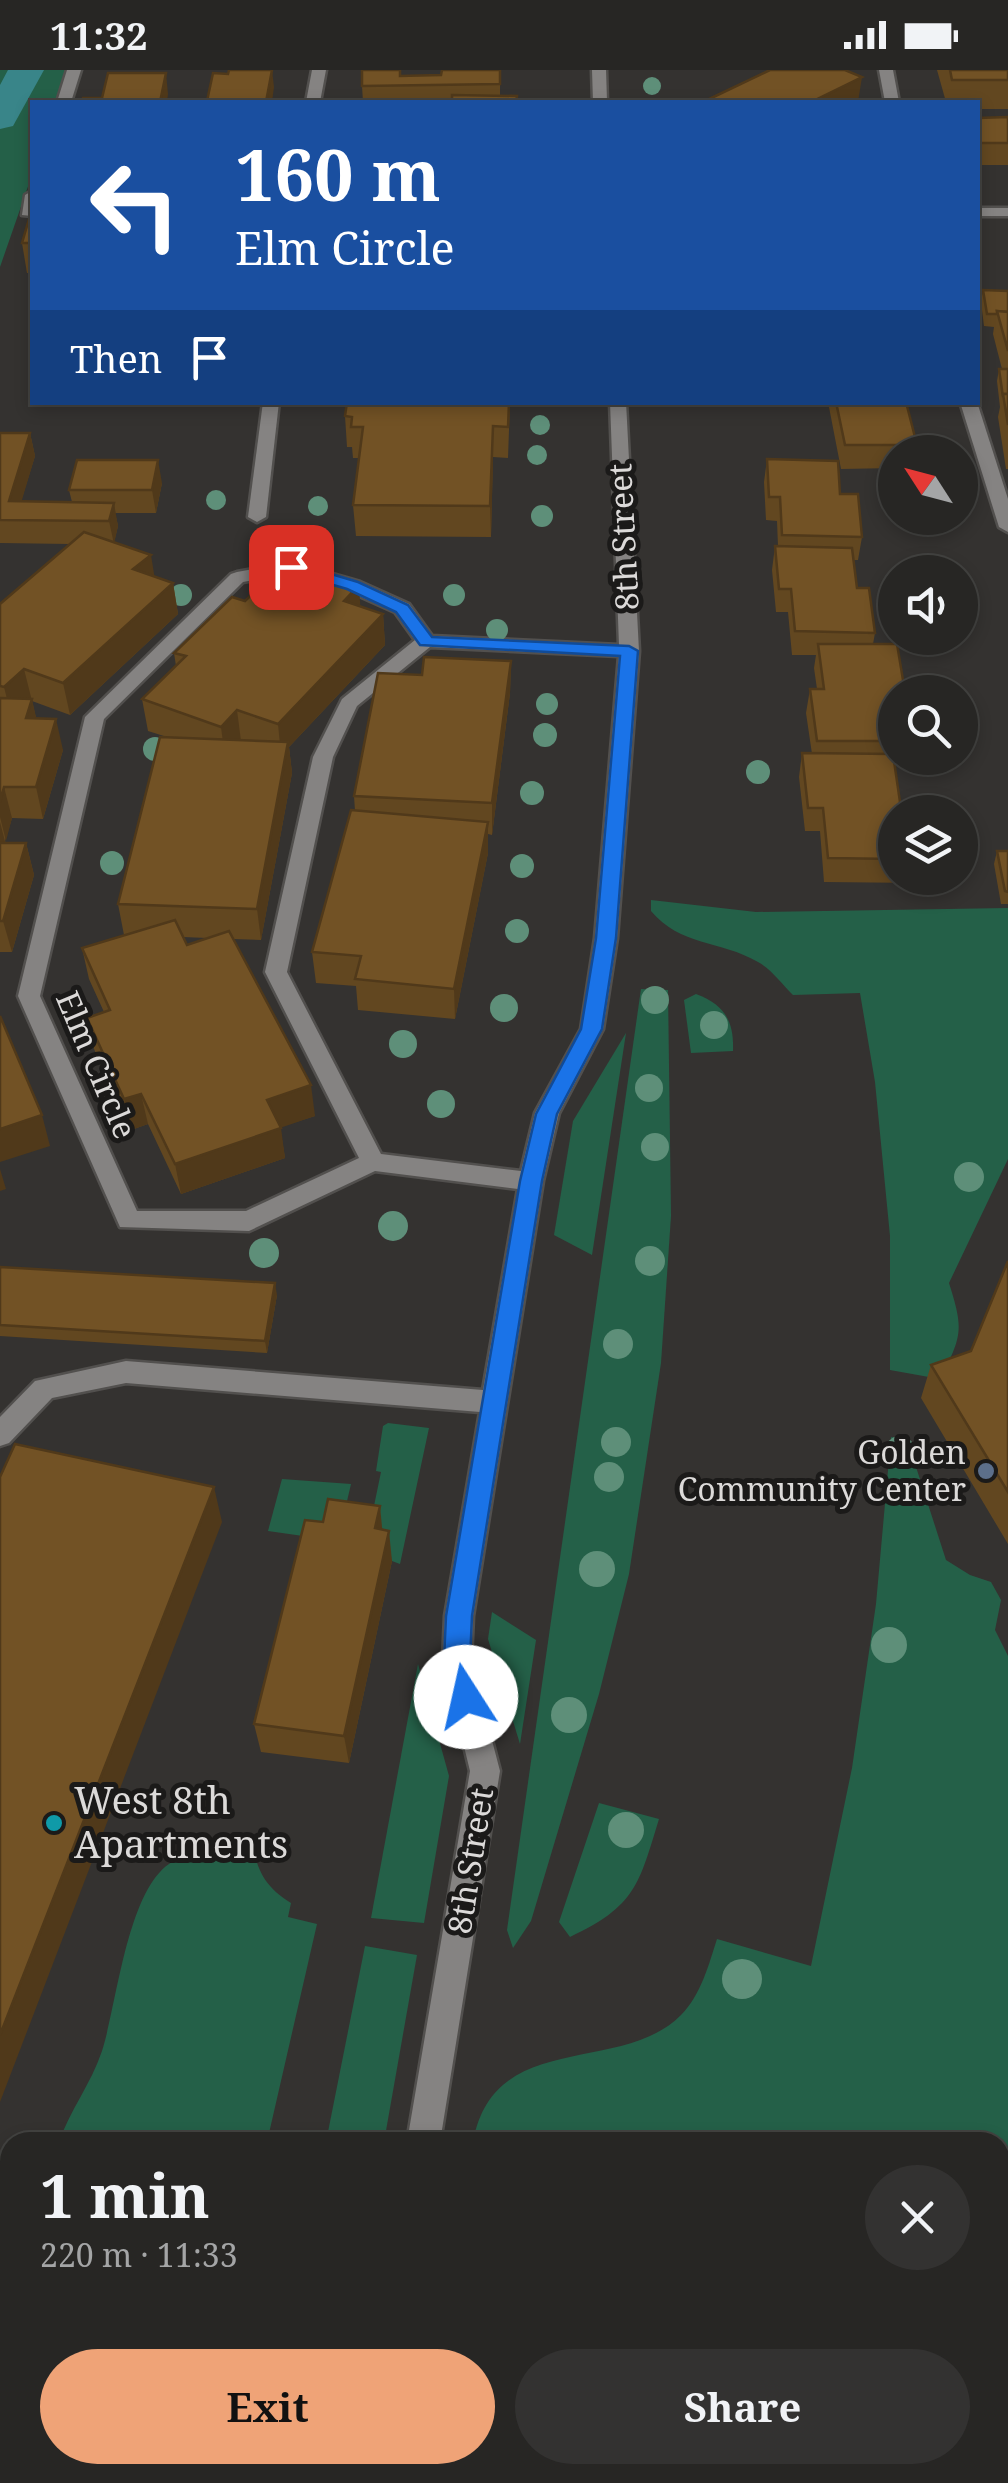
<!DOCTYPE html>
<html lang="en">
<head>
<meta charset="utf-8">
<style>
	body { margin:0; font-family:"Noto Serif",serif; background:#333231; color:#f1f3f6; height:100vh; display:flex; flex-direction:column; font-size:38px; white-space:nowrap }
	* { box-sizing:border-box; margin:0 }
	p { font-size:32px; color:#a4a5a6 }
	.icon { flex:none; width:55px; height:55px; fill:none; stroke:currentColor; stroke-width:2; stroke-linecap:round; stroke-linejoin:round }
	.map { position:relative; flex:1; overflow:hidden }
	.panel { position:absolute; left:0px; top:2062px; width:1010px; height:352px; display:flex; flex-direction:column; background:#272624; border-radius:30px 30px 0 0; box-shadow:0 5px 15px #0003,0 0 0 2px #434341 }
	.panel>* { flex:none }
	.hud { position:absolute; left:30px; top:30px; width:950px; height:305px; border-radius:0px; box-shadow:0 5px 15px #0003,0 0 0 2px #434341; background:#1a4fa0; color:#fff; overflow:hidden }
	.needle { width:65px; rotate:306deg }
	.buttons { position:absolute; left:878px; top:365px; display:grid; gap:20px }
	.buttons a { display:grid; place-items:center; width:100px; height:100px; border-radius:50%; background:#272624; box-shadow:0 5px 15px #0003,0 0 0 2px #434341; font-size:50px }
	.pin { position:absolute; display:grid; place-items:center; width:85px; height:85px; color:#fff; margin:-42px; border-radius:20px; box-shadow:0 5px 15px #0006 }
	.me { position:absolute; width:110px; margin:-55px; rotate:350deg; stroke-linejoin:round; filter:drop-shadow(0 0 8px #0008) }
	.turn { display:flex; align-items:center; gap:35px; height:210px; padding:0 40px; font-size:45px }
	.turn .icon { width:130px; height:130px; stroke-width:2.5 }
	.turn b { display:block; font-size:70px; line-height:85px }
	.then { display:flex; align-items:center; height:95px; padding:0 40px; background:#0003; gap:20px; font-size:38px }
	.round { display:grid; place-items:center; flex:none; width:105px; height:105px; border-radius:52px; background:#333231 }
	.summary { display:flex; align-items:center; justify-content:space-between; height:170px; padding:0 40px }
	h1 { font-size:60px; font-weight:700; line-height:75px }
	.action { display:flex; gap:20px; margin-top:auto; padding:20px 40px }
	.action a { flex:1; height:115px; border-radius:60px; background:#efa377; color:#111; font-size:40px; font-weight:700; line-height:115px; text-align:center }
	.action a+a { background:#333231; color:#f1f3f6 }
	.status { display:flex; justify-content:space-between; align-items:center; height:70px; padding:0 50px; background:#272624; direction:ltr }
	.status svg { height:28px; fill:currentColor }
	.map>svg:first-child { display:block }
</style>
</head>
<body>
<div class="status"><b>11:32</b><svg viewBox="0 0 49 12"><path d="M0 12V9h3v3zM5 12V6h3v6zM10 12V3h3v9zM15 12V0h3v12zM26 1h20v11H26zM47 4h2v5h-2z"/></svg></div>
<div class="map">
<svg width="1008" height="2413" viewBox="0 0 1008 2413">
	<rect width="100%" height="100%" fill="#343230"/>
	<g fill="#246048">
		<path d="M 0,0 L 69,0 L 57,32 L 32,32 L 32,105 L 0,197 Z"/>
		<path d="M 651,830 L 756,842 L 1008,838 L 1008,1089 L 949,1213 C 964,1260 962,1266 940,1309 L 890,1300 L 890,1166 L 875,1012 L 860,923 L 793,925 C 782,914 771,899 758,892 C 720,870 680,876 651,841 Z"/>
		<path d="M 641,919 L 668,920 L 671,1146 L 661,1293 L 629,1504 L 599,1624 L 531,1851 L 513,1878 L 507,1860 Z"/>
		<path d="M 696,924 C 725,935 734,951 733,981 L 691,983 L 684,930 Z"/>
		<path d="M 626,963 L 592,1185 L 554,1165 L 573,1051 Z"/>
		<path d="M 388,1353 L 429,1358 L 400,1494 L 392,1491 L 368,1465 L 381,1402 L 376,1401 L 383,1356 Z"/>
		<path d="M 891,1367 L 907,1369 L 946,1490 L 970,1505 L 991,1512 L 1001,1530 L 995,1560 L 1008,1586 L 1008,2413 L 415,2413 L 416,2405 L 1000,2405 L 1000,2072 L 473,2072 C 494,1958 621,2006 681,1945 C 701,1925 709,1894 717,1869 L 811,1896 L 852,1698 L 876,1534 Z"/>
		<path d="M 282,1409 L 351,1414 L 340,1461 L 331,1470 L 268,1461 Z"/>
		<path d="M 492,1542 L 536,1570 L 520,1674 L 488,1569 Z"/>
		<path d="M 418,1594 L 449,1706 L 424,1853 L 371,1848 Z"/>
		<path d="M 599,1733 L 659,1749 C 639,1814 636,1836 570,1867 L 559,1852 Z"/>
		<path d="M 248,1764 L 252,1766 C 255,1797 263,1816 291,1833 L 288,1847 L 317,1854 L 267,2072 L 59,2072 C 70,2040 91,2014 102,1981 C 117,1934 127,1823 169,1794 C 192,1777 221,1772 248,1764 Z"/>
		<path d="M 365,1876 L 417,1885 L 384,2072 L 326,2072 Z"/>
	</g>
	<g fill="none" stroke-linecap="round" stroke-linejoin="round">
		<path fill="#398589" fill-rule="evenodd" d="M 8,0 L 44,0 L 13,56 L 0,59 L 0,15 Z"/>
		<defs>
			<g id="minor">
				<path d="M 67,0 L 81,0 L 71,32 L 57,32 Z"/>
				<path d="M 312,0 L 326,0 L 320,32 L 306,32 Z"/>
				<path d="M 592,0 L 606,0 L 607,32 L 593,32 Z"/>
				<path d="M 879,0 L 893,0 L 899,32 L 885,32 Z"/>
				<path d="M 32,121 L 32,146 L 22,145 L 25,125 Z"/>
				<rect x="978" y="138" width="30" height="8"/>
				<path d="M 263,332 L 279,332 L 266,447 L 257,452 L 248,447 Z"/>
				<path d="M 610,332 L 626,332 L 639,581 L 617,868 L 603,959 L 559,1043 L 543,1111 L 473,1546 L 471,1590 L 500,1701 L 440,2072 L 407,2072 L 470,1701 L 443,1590 L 445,1546 L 480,1342 L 126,1313 L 52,1328 L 9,1373 L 0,1376 L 0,1347 L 35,1311 L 126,1291 L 483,1320 L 518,1119 L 375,1101 L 249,1161 L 120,1157 L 18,926 L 85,647 L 231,504 L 237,502 L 291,492 L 360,512 L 409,534 L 432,566 L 619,575 ZM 290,503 L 346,520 L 395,542 L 415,570 L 342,629 L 313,687 L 265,902 L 359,1088 L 246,1141 L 137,1141 L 40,926 L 104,649 L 243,512 ZM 430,577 L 619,586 L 595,868 L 581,959 L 535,1043 L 521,1101 L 381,1084 L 287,902 L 333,687 L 357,636 Z"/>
				<path d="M 960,332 L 977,332 L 1008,429 L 1008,462 L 999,457 Z"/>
				<path d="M 345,2405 L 381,2405 L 379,2413 L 343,2413 Z"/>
			</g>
		</defs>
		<use href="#minor" stroke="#52504e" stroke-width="5"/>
		<use href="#minor" fill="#858382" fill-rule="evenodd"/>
	</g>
	<g fill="#5e8f79">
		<circle cx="652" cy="16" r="9"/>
		<circle cx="540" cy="355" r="10"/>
		<circle cx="537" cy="385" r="10"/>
		<circle cx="216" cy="430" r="10"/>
		<circle cx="318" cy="436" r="10"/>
		<circle cx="542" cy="446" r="11"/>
		<circle cx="181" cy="525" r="11"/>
		<circle cx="454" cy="525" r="11"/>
		<circle cx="497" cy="560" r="11"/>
		<circle cx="547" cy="634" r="11"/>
		<circle cx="545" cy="665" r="12"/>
		<circle cx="155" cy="679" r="12"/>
		<circle cx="758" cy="702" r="12"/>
		<circle cx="532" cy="723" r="12"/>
		<circle cx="112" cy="793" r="12"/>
		<circle cx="522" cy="796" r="12"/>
		<circle cx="517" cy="861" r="12"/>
		<circle cx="655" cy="930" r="14"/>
		<circle cx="504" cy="938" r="14"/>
		<circle cx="714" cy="955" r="14"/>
		<circle cx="403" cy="974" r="14"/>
		<circle cx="649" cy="1018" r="14"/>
		<circle cx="441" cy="1034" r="14"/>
		<circle cx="655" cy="1077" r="14"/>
		<circle cx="969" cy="1107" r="15"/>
		<circle cx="393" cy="1156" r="15"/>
		<circle cx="264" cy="1183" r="15"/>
		<circle cx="650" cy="1191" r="15"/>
		<circle cx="618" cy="1274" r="15"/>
		<circle cx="616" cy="1372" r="15"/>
		<circle cx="900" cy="1381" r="15"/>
		<circle cx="609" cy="1407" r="15"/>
		<circle cx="597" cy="1499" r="18"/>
		<circle cx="889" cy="1575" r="18"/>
		<circle cx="569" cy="1645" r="18"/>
		<circle cx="626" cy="1760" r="18"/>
		<circle cx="742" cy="1909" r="20"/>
	</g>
	<g fill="#624720" fill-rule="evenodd">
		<path d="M 500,0 L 500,25 L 517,32 L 363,32 L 362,16 L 400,6 L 441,5 Z"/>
		<path d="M 937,0 L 1008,0 L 1008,39 L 978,39 L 978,32 L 946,32 Z"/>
		<path d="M 1008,47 L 1008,95 L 978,95 L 978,48 Z"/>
		<path d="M 32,149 L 32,203 L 27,203 L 22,173 Z"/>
		<path d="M 983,220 L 1008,221 L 1008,399 L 1006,399 L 998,347 L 1000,337 L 997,311 L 999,299 L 1002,299 L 993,264 L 994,257 L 984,256 L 981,232 Z"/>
		<path d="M 510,332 L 508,388 L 493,387 L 491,467 L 356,466 L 353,435 L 359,388 L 353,388 L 352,377 L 347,377 L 345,346 Z"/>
		<path d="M 828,332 L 906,332 L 917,375 L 915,382 L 895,382 L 895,398 L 841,399 Z"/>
		<path d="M 0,363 L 30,363 L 35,386 L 21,431 L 72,432 L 69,420 L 162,413 L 156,443 L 115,443 L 118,456 L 114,472 L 154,506 L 173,513 L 178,544 L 70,645 L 32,631 L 36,648 L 63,680 L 43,749 L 12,748 L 5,771 L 6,773 L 26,773 L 34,805 L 12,882 L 0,882 L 0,534 L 70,474 L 0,473 Z"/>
		<path d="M 767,389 L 840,424 L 862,467 L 858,490 L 854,490 L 857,518 L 875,563 L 873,574 L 895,622 L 895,688 L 898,688 L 897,694 L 894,694 L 895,808 L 922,808 L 921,813 L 824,812 L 820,761 L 805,761 L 799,707 L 802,683 L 812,684 L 806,643 L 810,619 L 817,619 L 814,598 L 816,585 L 792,585 L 788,542 L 776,542 L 772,500 L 775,476 L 778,476 L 777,451 L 766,450 L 764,412 Z"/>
		<path d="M 245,531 L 360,536 L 383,544 L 385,575 L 289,677 L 292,703 L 261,870 L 233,869 L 315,1046 L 280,1057 L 285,1088 L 181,1124 L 148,1054 L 131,1060 L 94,979 L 87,948 L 104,942 L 89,909 L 82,878 L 124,865 L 118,834 L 167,667 L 148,661 L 142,629 L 176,596 L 174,583 ZM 183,867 L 207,868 L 187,875 Z"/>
		<path d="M 511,591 L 510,623 L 492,765 L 488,764 L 488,783 L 455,949 L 358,940 L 356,916 L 316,913 L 312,882 L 355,741 L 354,726 Z"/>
		<path d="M 997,781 L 1008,781 L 1008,834 L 1001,834 L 994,794 Z"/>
		<path d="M 1008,1191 L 1008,1474 L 921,1328 L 931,1295 L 971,1281 Z"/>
		<path d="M 0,1197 L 277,1225 L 267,1283 L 0,1266 Z"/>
		<path d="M 323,1452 L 383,1460 L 392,1491 L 349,1693 L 261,1682 L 254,1654 Z"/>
	</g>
	<g fill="#50391a">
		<path d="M 272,0 L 274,17 L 272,32 L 266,32 Z"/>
		<path d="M 166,3 L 168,24 L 167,32 L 160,32 Z"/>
		<path d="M 862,7 L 858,32 L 811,32 Z"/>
		<path d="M 493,356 L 493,387 L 491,467 L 490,436 Z"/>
		<path d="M 30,363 L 35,386 L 16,450 L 9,431 Z"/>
		<path d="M 158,390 L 162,413 L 156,443 L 152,420 Z"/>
		<path d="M 114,433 L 118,456 L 114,474 L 109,451 Z"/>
		<path d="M 151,485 L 156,516 L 133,499 Z"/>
		<path d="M 173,513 L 178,544 L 70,645 L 63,613 Z"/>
		<path d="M 359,515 L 361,547 L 344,531 Z"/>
		<path d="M 383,544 L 385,575 L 289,677 L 292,703 L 261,870 L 257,839 L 281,685 L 278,654 Z"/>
		<path d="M 511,591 L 510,623 L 492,765 L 492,733 Z"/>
		<path d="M 24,599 L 32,631 L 32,629 L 39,661 L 12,649 L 4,617 Z"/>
		<path d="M 237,640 L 241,671 L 225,688 L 221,657 Z"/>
		<path d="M 56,649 L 63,680 L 43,749 L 36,717 Z"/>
		<path d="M 4,717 L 12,748 L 6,771 L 0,747 L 0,732 Z"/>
		<path d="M 0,752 L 8,783 L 0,794 Z"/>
		<path d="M 488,752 L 488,783 L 455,949 L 454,919 Z"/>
		<path d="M 26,773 L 34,805 L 12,882 L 3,851 Z"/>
		<path d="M 311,1015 L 315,1046 L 271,1061 L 267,1030 Z"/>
		<path d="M 141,1024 L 148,1054 L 131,1060 L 124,1029 Z"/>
		<path d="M 42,1045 L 50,1076 L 0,1092 L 0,1059 Z"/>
		<path d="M 281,1058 L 285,1088 L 181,1124 L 175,1094 Z"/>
		<path d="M 0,1099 L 6,1119 L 0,1121 Z"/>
		<path d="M 275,1213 L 277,1225 L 267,1283 L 265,1271 Z"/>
		<path d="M 214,1417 L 222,1452 L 0,2032 L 0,1965 Z"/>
		<path d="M 380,1436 L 383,1467 L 375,1458 Z"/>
		<path d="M 389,1461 L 392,1491 L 349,1693 L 344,1666 Z"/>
		<path d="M 166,2405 L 181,2405 L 179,2413 L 164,2413 Z"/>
	</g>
	<g fill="#725225" stroke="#50391a" stroke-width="2.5">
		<path d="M 229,0 L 272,0 L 266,32 L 223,32 L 223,31 L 207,31 L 213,3 L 228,4 Z"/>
		<path d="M 362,0 L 400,0 L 400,6 L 441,5 L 442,0 L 500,0 L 500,14 L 362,16 Z"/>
		<path d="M 770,0 L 845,0 L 862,7 L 811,32 L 703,32 Z"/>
		<path d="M 950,0 L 1008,0 L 1008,10 L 952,10 Z"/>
		<path d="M 108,3 L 166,3 L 160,32 L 81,32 L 83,28 L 102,28 Z"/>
		<path d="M 452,25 L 517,26 L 516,32 L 452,32 Z"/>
		<path d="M 1008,47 L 1008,73 L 978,73 L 978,48 Z"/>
		<path d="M 29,149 L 32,149 L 32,173 L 22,173 Z"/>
		<path d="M 983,220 L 1008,221 L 1008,242 L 997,241 L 997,244 L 987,244 Z"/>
		<path d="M 997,241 L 1008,242 L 1008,281 Z"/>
		<path d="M 999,299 L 1008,299 L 1008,324 L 1003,324 L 1003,327 Z"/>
		<path d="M 1003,324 L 1008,324 L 1008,355 Z"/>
		<path d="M 347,332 L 509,332 L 508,357 L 493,356 L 490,436 L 353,435 L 363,357 L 351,357 L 352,347 L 345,346 Z"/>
		<path d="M 836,332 L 906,332 L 917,375 L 845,375 Z"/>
		<path d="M 0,363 L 30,363 L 9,431 L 114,433 L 109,451 L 0,450 Z"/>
		<path d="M 767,389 L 838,391 L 840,424 L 858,424 L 862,467 L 782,465 L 780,427 L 769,427 Z"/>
		<path d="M 77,390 L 158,390 L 152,420 L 69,420 Z"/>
		<path d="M 84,462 L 151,485 L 133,499 L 173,513 L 63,613 L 24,599 L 4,617 L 0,616 L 0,534 Z"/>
		<path d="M 775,476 L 852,478 L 857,518 L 869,518 L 875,563 L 795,561 L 791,519 L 779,519 Z"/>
		<path d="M 286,492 L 359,515 L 344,531 L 383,544 L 278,654 L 237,640 L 221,657 L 142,629 L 186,586 L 174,583 L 232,527 L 245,531 Z"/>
		<path d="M 818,574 L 897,574 L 905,622 L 893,623 L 895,634 L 895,671 L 817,671 L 810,619 L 824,619 Z"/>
		<path d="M 424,587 L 511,591 L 492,733 L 354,726 L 378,603 L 422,605 Z"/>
		<path d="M 0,628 L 32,629 L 26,648 L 56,649 L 36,717 L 4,717 L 0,732 Z"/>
		<path d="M 160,667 L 288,672 L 257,839 L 118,834 Z"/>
		<path d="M 802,683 L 893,684 L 900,732 L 917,732 L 919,742 L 895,742 L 895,789 L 828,788 L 823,738 L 808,738 Z"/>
		<path d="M 351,740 L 488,752 L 454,919 L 355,909 L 361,886 L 312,882 Z"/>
		<path d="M 0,773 L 26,773 L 3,851 L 0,851 Z"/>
		<path d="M 997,781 L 1008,781 L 1008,822 L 1005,821 Z"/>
		<path d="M 175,850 L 187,875 L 229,861 L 311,1015 L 267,1030 L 281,1058 L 175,1094 L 141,1024 L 124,1029 L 87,948 L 110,940 L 82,878 Z"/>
		<path d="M 0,946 L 42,1045 L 0,1059 Z"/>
		<path d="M 1008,1191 L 1008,1422 L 931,1295 L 971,1281 Z"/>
		<path d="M 0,1197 L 275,1213 L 265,1271 L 0,1255 Z"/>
		<path d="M 15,1374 L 214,1417 L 0,1965 L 0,1407 Z"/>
		<path d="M 328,1429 L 380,1436 L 375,1458 L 389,1461 L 344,1666 L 254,1654 L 305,1450 L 323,1452 Z"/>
		<path d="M 10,2218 L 10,2405 L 166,2405 L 164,2413 L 0,2413 L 0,2255 Z"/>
	</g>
	<path fill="#1a73e8" stroke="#114b97" stroke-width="2.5" d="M 291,492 L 358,512 L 408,535 L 432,567 L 629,576 L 638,581 L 616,868 L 602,959 L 557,1044 L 542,1111 L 472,1546 L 470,1590 L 479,1627 L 476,1636 L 466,1639 L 457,1636 L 444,1590 L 446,1546 L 520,1111 L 536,1044 L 581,959 L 596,868 L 620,586 L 420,575 L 396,542 L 347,519 L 285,501 L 282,497 Z"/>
	<circle fill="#5c6f8a" stroke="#1b1a19" stroke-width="4" cx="986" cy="1401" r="10"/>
	<circle fill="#0f9aa8" stroke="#1b1a19" stroke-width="4" cx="54" cy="1753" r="10"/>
	<g text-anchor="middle" stroke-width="10" stroke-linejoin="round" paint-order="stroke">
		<g font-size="32" fill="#dcdad9" stroke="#1b1a19">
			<text transform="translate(624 467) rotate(-93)" y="11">8th Street</text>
			<text transform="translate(96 995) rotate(67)" y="11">Elm Circle</text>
			<text transform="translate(471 1791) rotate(-81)" y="11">8th Street</text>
		</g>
		<g font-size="32" fill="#dcdad9" stroke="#1b1a19" text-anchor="end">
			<text x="966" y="1394">Golden<tspan x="966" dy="37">Community Center</tspan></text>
		</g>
		<g font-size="38" fill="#dcdad9" stroke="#1b1a19" text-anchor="start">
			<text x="74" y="1744">West 8th<tspan x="74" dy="44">Apartments</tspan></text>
		</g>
	</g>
</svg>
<div class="buttons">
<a><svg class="needle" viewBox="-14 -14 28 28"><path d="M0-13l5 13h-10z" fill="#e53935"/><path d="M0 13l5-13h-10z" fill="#a4a5a6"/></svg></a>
<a><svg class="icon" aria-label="sound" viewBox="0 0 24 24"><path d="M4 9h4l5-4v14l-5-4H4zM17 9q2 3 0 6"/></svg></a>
<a><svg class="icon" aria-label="search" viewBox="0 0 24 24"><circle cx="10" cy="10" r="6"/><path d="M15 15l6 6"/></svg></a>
<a><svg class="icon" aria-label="layers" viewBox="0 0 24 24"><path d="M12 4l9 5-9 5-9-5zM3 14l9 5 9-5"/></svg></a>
</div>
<div class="pin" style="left:291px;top:497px;background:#d93025"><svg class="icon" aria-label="arrive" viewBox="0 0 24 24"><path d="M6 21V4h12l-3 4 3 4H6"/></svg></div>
<svg class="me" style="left:466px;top:1627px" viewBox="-20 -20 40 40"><circle r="19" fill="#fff"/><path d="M0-13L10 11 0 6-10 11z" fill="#1a73e8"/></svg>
<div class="hud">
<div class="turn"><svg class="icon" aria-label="left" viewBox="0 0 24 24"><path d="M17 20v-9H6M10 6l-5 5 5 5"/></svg><div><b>160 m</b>Elm Circle</div></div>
<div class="then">Then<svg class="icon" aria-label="arrive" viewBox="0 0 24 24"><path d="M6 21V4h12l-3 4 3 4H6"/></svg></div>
</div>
<section class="panel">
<div class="summary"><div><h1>1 min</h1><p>220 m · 11:33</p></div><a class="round"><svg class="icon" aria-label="close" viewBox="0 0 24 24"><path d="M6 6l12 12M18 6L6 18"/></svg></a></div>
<div class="action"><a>Exit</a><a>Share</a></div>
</section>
</div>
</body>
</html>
